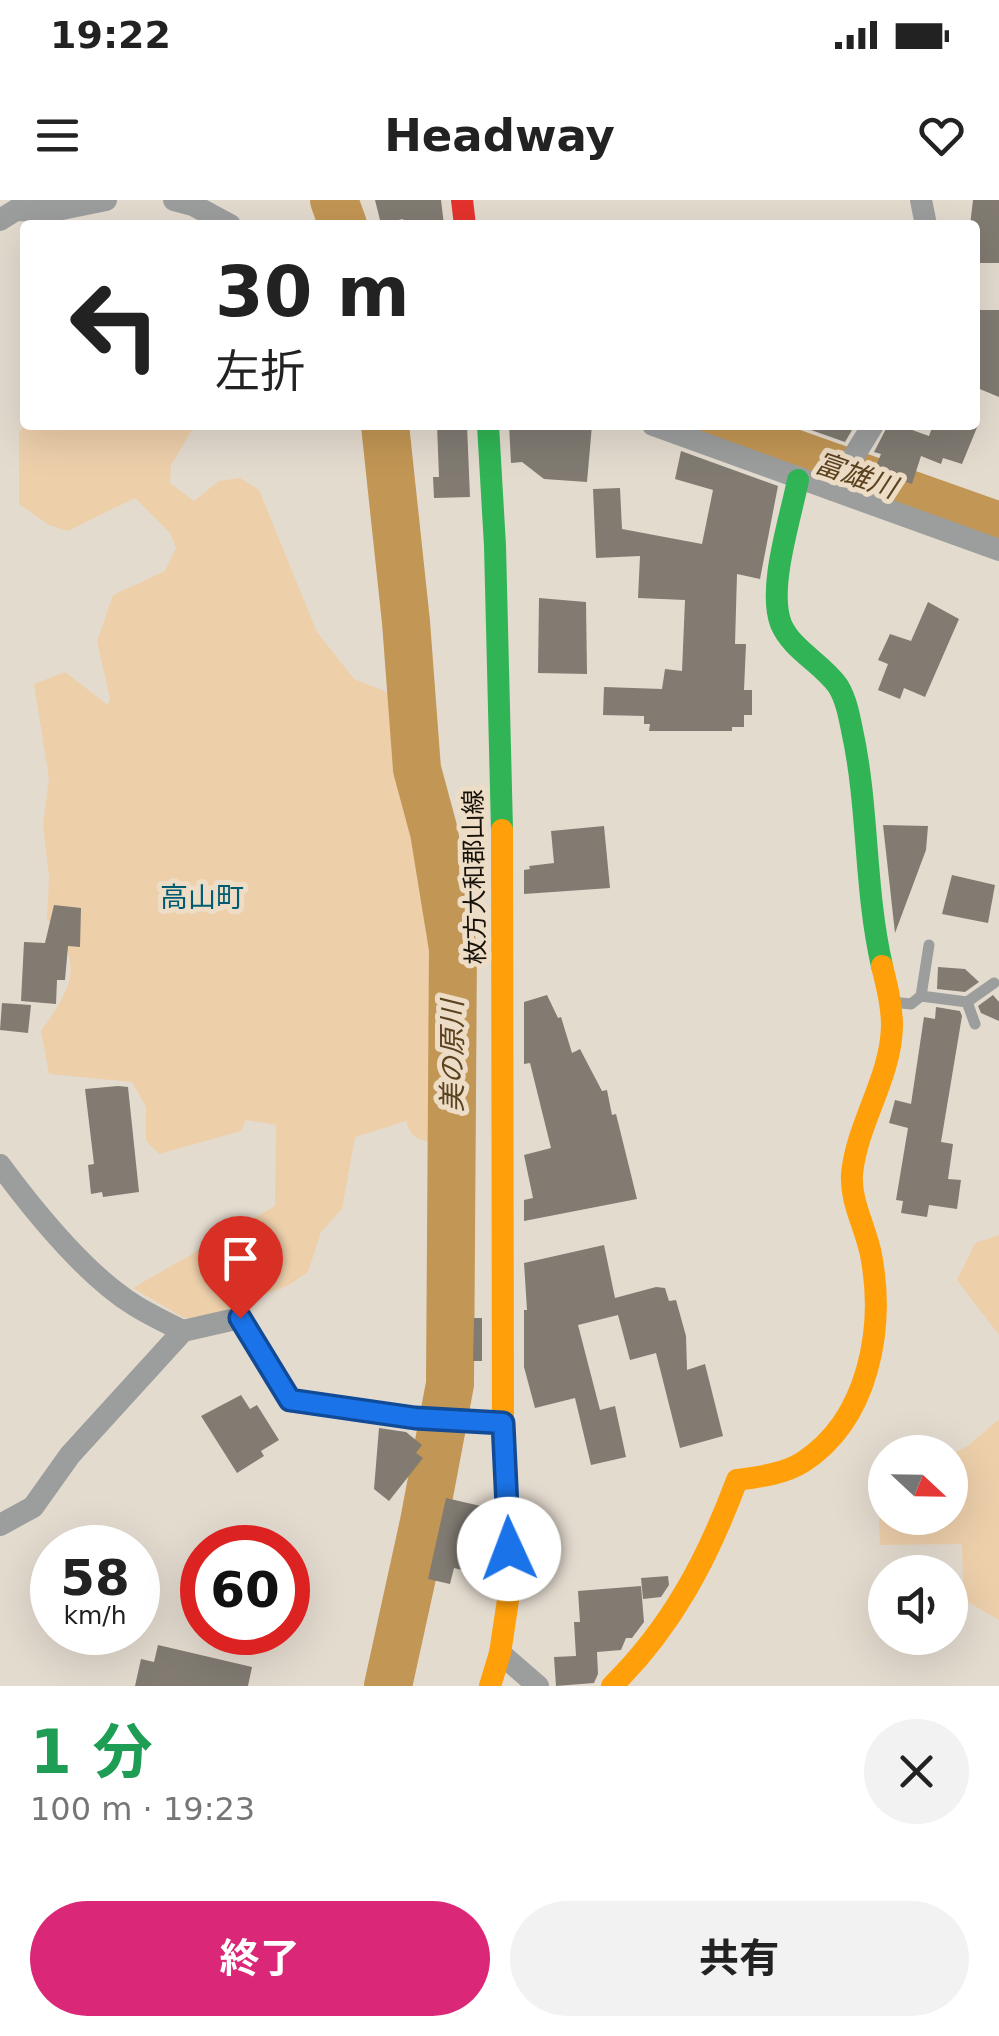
<!DOCTYPE html>
<html lang="ja">
<head>
<meta charset="utf-8">
<style>
	body { margin:0; font-family:"DejaVu Sans","Noto Sans JP",sans-serif; background:#f2f2f2; color:#222; height:100vh; display:flex; flex-direction:column; font-size:38px; white-space:nowrap }
	* { box-sizing:border-box; margin:0 }
	p { font-size:32px; color:#767676 }
	.icon { flex:none; width:55px; height:55px; fill:none; stroke:currentColor; stroke-width:2; stroke-linecap:round; stroke-linejoin:round }
	.map { position:relative; height:1486px; overflow:hidden }
	.side { display:flex; flex-direction:column; background:#fff; flex:1 }
	.side>* { flex:none }
	.hud { position:absolute; left:20px; top:20px; width:960px; height:210px; border-radius:10px; box-shadow:0 10px 40px #0002; background:#fff; color:#222; overflow:hidden }
	.needle { width:65px; rotate:112deg }
	.fabs { position:absolute; left:868px; top:1235px; display:grid; gap:20px }
	.fabs a { display:grid; place-items:center; width:100px; height:100px; border-radius:50%; background:#fff; box-shadow:0 10px 40px #0002; font-size:50px }
	.speed { position:absolute; left:30px; top:1325px; display:flex; gap:20px; font-size:50px; font-weight:700; text-align:center }
	.speed>* { display:grid; place-content:center; width:130px; height:130px; border-radius:50%; background:#fff; box-shadow:0 10px 40px #0002; line-height:1 }
	.speed small { font-size:25px; font-weight:400 }
	.speed .limit { border:15px solid #d22; background:#fff; color:#111 }
	.pin { position:absolute; display:grid; place-items:center; width:85px; height:85px; color:#fff; margin:-102px -42px; border-radius:50% 50% 50% 0; rotate:-45deg; box-shadow:0 0 10px #0007 }
	.pin .icon { rotate:45deg }
	.me { position:absolute; width:110px; margin:-55px; rotate:358deg; stroke-linejoin:round; filter:drop-shadow(0 0 8px #0008) }
	.turn { display:flex; align-items:center; gap:35px; height:210px; padding:0 30px; font-size:45px }
	.turn .icon { width:130px; height:130px; stroke-width:2.5 }
	.turn b { display:block; font-size:70px; line-height:85px }
	.round { display:grid; place-items:center; flex:none; width:105px; height:105px; border-radius:52px; background:#f2f2f2 }
	.summary { display:flex; align-items:center; justify-content:space-between; height:170px; padding:0 30px }
	h1 { font-size:60px; font-weight:700; line-height:75px; color:#1e9e55 }
	.cta { display:flex; gap:20px; margin-top:auto; padding:20px 30px }
	.cta a { flex:1; height:115px; border-radius:60px; background:#db2777; color:#fff; font-size:40px; font-weight:700; line-height:115px; text-align:center }
	.cta a+a { background:#f2f2f2; color:#222 }
	.status { display:flex; justify-content:space-between; align-items:center; height:70px; padding:0 50px; background:#fff; direction:ltr }
	.status svg { height:28px; fill:currentColor }
	header { display:flex; justify-content:space-between; align-items:center; height:130px; padding:0 30px; background:#fff; font-size:45px; font-weight:700 }
	.map>svg:first-child { display:block }
</style>
</head>
<body>
<div class="status"><b>19:22</b><svg viewBox="0 0 49 12"><path d="M0 12V9h3v3zM5 12V6h3v6zM10 12V3h3v9zM15 12V0h3v12zM26 1h20v11H26zM47 4h2v5h-2z"/></svg></div>
<header><svg class="icon" aria-label="menu" viewBox="0 0 24 24"><path d="M4 6h16M4 12h16M4 18h16"/></svg>Headway<svg class="icon" aria-label="heart" viewBox="0 0 24 24"><path d="M12 20l-8-8c-3-5 5-10 8-4 3-6 11-1 8 4z"/></svg></header>
<div class="map">
<svg width="999" height="1486" viewBox="0 0 999 1486">
	<rect width="100%" height="100%" fill="#e4dbcf"/>
	<g fill="#edcfaa">
		<path d="M 25,225 L 195,225 L 171,265 L 170,283 L 194,301 L 219,281 L 240,278 L 259,290 L 317,432 L 354,479 L 399,497 L 406,555 L 439,701 L 448,779 L 443,943 C 422,941 413,942 406,921 L 355,937 L 342,1009 L 321,1032 L 308,1072 L 289,1085 L 204,1118 L 184,1118 L 133,1088 L 275,1006 L 276,925 L 246,920 L 241,931 L 159,954 L 146,941 L 146,907 L 132,882 L 49,874 L 41,831 C 73,786 85,765 47,719 L 49,677 L 43,625 L 49,578 L 34,484 L 65,472 L 108,505 L 110,498 L 97,442 L 113,395 L 165,371 L 176,348 L 170,333 L 135,298 L 68,331 L 49,325 L 19,304 L 19,232 Z"/>
		<path d="M 999,1035 L 999,1135 L 957,1080 L 975,1043 Z"/>
		<path d="M 999,1219 L 999,1420 L 968,1402 L 963,1382 L 962,1344 L 880,1345 L 879,1316 L 950,1318 L 950,1255 L 968,1246 Z"/>
	</g>
	<g fill="none" stroke-linecap="round" stroke-linejoin="round">
		<g stroke="#c29654" stroke-width="48">
			<path d="M 334,0 L 343,25"/>
			<path d="M 385,225 L 406,422 L 417,569 L 434,632 L 453,749 L 450,1184 L 424,1322 L 388,1486"/>
			<path d="M 714,225 L 999,326"/>
		</g>
	</g>
	<g fill="#817b72">
		<path d="M 375,0 L 441,0 L 444,25 L 405,25 L 403,19 L 381,24 Z"/>
		<path d="M 973,0 L 999,0 L 999,63 L 975,63 L 975,25 L 970,25 Z"/>
		<path d="M 975,110 L 999,110 L 999,197 L 975,187 Z"/>
		<path d="M 437,225 L 467,225 L 470,297 L 434,298 L 433,277 L 439,277 Z"/>
		<path d="M 509,225 L 592,225 L 587,282 L 544,279 L 522,262 L 511,263 Z"/>
		<path d="M 808,225 L 855,225 L 845,242 L 808,229 Z"/>
		<path d="M 888,225 L 898,225 L 929,236 L 933,225 L 978,225 L 962,264 L 943,258 L 941,264 L 921,256 L 912,284 L 874,271 L 881,254 L 874,252 Z"/>
		<path d="M 681,251 L 778,286 L 760,379 L 737,374 L 735,444 L 746,444 L 744,490 L 752,490 L 752,515 L 744,515 L 744,527 L 732,527 L 732,531 L 649,531 L 650,524 L 644,524 L 644,516 L 603,515 L 604,487 L 662,489 L 665,469 L 682,471 L 685,400 L 638,398 L 640,356 L 596,358 L 593,289 L 620,288 L 622,329 L 702,344 L 713,290 L 675,279 Z"/>
		<path d="M 539,398 L 586,402 L 587,474 L 538,473 Z"/>
		<path d="M 928,402 L 959,419 L 925,497 L 904,488 L 900,499 L 878,490 L 888,464 L 878,460 L 890,434 L 911,441 Z"/>
		<path d="M 883,625 L 928,626 L 926,650 L 895,733 Z"/>
		<path d="M 604,626 L 610,688 L 524,694 L 524,670 L 530,669 L 529,666 L 554,663 L 551,631 Z"/>
		<path d="M 952,675 L 995,685 L 988,723 L 942,714 Z"/>
		<path d="M 54,705 L 81,708 L 80,747 L 68,746 L 65,780 L 57,780 L 56,804 L 21,801 L 24,742 L 45,743 Z"/>
		<path d="M 938,767 L 965,769 L 979,782 L 965,792 L 937,789 Z"/>
		<path d="M 547,795 L 558,818 L 561,817 L 572,853 L 580,849 L 602,891 L 607,890 L 612,915 L 616,914 L 637,999 L 524,1021 L 524,1000 L 533,998 L 524,955 L 551,948 L 530,863 L 524,864 L 524,802 Z"/>
		<path d="M 993,795 L 999,802 L 999,821 L 981,813 L 978,806 Z"/>
		<path d="M 2,803 L 31,805 L 28,833 L 0,830 Z"/>
		<path d="M 936,807 L 960,811 L 962,816 L 941,942 L 953,944 L 948,979 L 961,980 L 957,1009 L 929,1005 L 927,1017 L 901,1013 L 903,1001 L 896,1000 L 908,928 L 889,923 L 895,900 L 911,904 L 924,817 L 935,819 Z"/>
		<path d="M 118,886 L 128,887 L 139,992 L 103,997 L 102,992 L 91,994 L 88,965 L 94,964 L 85,889 Z"/>
		<path d="M 604,1045 L 615,1098 L 656,1087 L 665,1088 L 669,1101 L 676,1100 L 686,1136 L 687,1170 L 705,1164 L 723,1236 L 680,1248 L 656,1153 L 630,1160 L 618,1115 L 578,1125 L 600,1210 L 615,1206 L 626,1257 L 591,1265 L 575,1198 L 535,1208 L 524,1167 L 524,1110 L 527,1110 L 524,1063 Z"/>
		<path d="M 474,1118 L 482,1118 L 482,1161 L 473,1161 Z"/>
		<path d="M 241,1195 L 250,1209 L 257,1205 L 279,1240 L 261,1251 L 264,1256 L 237,1273 L 201,1216 Z"/>
		<path d="M 379,1228 L 406,1232 L 422,1245 L 416,1253 L 423,1258 L 389,1301 L 374,1289 Z"/>
		<path d="M 446,1298 L 485,1307 L 486,1326 L 475,1373 L 454,1368 L 450,1384 L 428,1379 Z"/>
		<path d="M 668,1376 L 669,1385 L 661,1397 L 643,1399 L 641,1378 Z"/>
		<path d="M 641,1386 L 644,1422 L 632,1438 L 626,1438 L 621,1450 L 597,1452 L 598,1474 L 594,1483 L 556,1486 L 554,1457 L 576,1456 L 574,1422 L 580,1422 L 578,1391 Z"/>
		<path d="M 158,1445 L 252,1467 L 248,1486 L 135,1486 L 141,1459 L 154,1462 Z"/>
	</g>
	<g fill="none" stroke-linecap="round" stroke-linejoin="round">
		<g stroke="#9c9e9d" stroke-width="11">
			<path d="M 921,796 L 929,745"/>
			<path d="M 892,802 L 911,804 L 921,796 L 967,802 L 975,824"/>
			<path d="M 967,802 L 994,783"/>
		</g>
		<g stroke="#9c9e9d" stroke-width="22">
			<path d="M 174,0 L 193,5 L 230,25"/>
			<path d="M 921,0 L 926,25"/>
			<path d="M 0,20 L 16,10 L 52,11 L 106,0"/>
			<path d="M 653,225 L 999,350"/>
			<path d="M 833,290 L 873,225"/>
			<path d="M 0,965 C 34,1011 86,1075 134,1105 C 150,1115 167,1123 183,1131"/>
			<path d="M 0,1325 L 33,1307 L 70,1255 L 183,1131 L 240,1118 L 290,1201 L 415,1218 L 503,1223"/>
			<path d="M 500,1453 L 538,1486"/>
		</g>
		<g stroke="#30b455" stroke-width="22">
			<path d="M 488,225 L 495,346 L 502,630"/>
			<path d="M 798,280 C 791,317 767,388 781,424 C 792,450 822,463 838,486 C 846,499 849,515 852,530 C 869,607 864,688 882,766"/>
		</g>
		<g stroke="#ff9f0a" stroke-width="22">
			<path d="M 490,1486 L 500,1453 L 510,1387 L 503,1223 L 502,630"/>
			<path d="M 612,1486 C 672,1427 708,1358 737,1280 C 759,1277 784,1274 803,1262 C 869,1219 885,1128 871,1055 C 866,1028 850,1002 852,974 C 857,923 891,878 892,826 C 892,806 887,786 882,766"/>
		</g>
		<path stroke="#e5322d" stroke-width="22" d="M 462,0 L 465,25"/>
	</g>
	<g fill="none" stroke-linecap="round" stroke-linejoin="round">
		<defs>
			<path id="route" d="M 240,1118 L 290,1200 L 415,1218 L 503,1223 L 509,1349"/>
		</defs>
		<use href="#route" stroke="#114b97" stroke-width="25"/>
		<use href="#route" stroke="#1a73e8" stroke-width="18"/>
	</g>
	<g text-anchor="middle" stroke-width="10" stroke-linejoin="round" paint-order="stroke">
		<g font-size="25" fill="#161109" stroke="#eddcc6">
			<text transform="translate(474 677) rotate(-91)" y="9">枚方大和郡山線</text>
		</g>
		<g font-size="28" font-style="italic" fill="#5c4320" stroke="#eddcc6">
			<text transform="translate(856 275) rotate(19)" y="10">富雄川</text>
			<text transform="translate(452 856) rotate(-90)" y="10">美の原川</text>
		</g>
		<g font-size="28" fill="#005b70" stroke="#eddcc6">
			<text x="202" y="707">高山町</text>
		</g>
	</g>
</svg>
<div class="fabs">
<a><svg class="needle" viewBox="-14 -14 28 28"><path d="M0-13l5 13h-10z" fill="#e53935"/><path d="M0 13l5-13h-10z" fill="#767676"/></svg></a>
<a><svg class="icon" aria-label="sound" viewBox="0 0 24 24"><path d="M4 9h4l5-4v14l-5-4H4zM17 9q2 3 0 6"/></svg></a>
</div>
<div class="speed"><div>58<small>km/h</small></div><div class="limit">60</div></div>
<div class="pin" style="left:240px;top:1118px;background:#d93025"><svg class="icon" aria-label="arrive" viewBox="0 0 24 24"><path d="M6 21V4h12l-3 4 3 4H6"/></svg></div>
<svg class="me" style="left:509px;top:1349px" viewBox="-20 -20 40 40"><circle r="19" fill="#fff"/><path d="M0-13L10 11 0 6-10 11z" fill="#1a73e8"/></svg>
<div class="hud">
<div class="turn"><svg class="icon" aria-label="left" viewBox="0 0 24 24"><path d="M17 20v-9H6M10 6l-5 5 5 5"/></svg><div><b>30 m</b>左折</div></div>
</div>
</div>
<section class="side">
<div class="summary"><div><h1>1 分</h1><p>100 m · 19:23</p></div><a class="round"><svg class="icon" aria-label="close" viewBox="0 0 24 24"><path d="M6 6l12 12M18 6L6 18"/></svg></a></div>
<div class="cta"><a>終了</a><a>共有</a></div>
</section>
</body>
</html>
